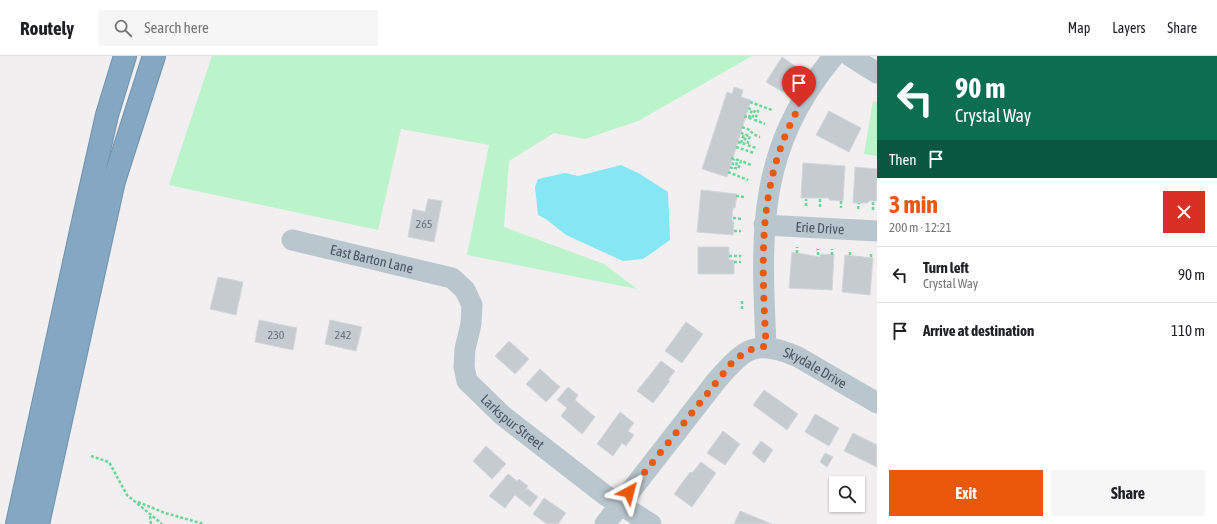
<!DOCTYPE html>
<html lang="en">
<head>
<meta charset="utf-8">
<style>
	body { margin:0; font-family:"Asap Condensed",sans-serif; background:#f6f6f6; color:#202124; height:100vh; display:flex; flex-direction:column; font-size:15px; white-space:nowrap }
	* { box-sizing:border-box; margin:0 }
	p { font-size:13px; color:#757577 }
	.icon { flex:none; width:22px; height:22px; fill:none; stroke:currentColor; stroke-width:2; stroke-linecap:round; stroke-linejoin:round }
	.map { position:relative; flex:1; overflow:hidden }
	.drawer { display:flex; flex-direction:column; background:#fff; width:340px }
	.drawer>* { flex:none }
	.hud { background:#0b6e4f; color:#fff; overflow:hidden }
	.tools { position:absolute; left:829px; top:420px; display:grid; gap:8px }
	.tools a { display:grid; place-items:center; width:36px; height:36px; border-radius:0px; background:#fff; box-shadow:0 1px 3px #0004; font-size:20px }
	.pin { position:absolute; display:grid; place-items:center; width:34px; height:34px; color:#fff; margin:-41px -17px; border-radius:50% 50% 50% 0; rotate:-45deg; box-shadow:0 0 4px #0007 }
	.pin .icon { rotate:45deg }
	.me { position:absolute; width:44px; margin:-22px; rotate:38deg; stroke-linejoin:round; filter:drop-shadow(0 0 3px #0008) }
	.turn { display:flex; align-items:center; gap:14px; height:84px; padding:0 12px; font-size:18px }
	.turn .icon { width:52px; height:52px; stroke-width:2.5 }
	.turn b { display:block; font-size:28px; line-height:34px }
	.then { display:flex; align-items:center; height:38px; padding:0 12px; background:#0003; gap:8px; font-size:15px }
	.round { display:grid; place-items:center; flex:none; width:42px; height:42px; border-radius:0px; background:#f6f6f6 }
	.headline { display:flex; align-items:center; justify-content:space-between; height:68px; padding:0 12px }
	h1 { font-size:24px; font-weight:700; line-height:30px; color:#ea580c }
	.cta { display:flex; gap:8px; margin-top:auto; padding:8px 12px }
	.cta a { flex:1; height:46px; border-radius:0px; background:#ea580c; color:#fff; font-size:16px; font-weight:700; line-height:46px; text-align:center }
	.cta a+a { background:#f6f6f6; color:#202124 }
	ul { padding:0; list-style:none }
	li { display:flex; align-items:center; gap:12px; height:56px; padding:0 12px; border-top:1px solid #e0e0e0 }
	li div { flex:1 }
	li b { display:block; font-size:15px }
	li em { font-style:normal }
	header { display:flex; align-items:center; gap:24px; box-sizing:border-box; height:56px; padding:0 20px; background:#fff; border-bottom:1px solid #e0e0e0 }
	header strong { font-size:19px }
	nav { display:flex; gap:22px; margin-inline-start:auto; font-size:14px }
	.search { width:280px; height:36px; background:#f6f6f6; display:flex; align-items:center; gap:10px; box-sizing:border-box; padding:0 14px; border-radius:0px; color:#757577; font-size:15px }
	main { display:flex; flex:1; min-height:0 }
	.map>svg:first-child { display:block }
</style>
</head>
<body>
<header>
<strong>Routely</strong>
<div class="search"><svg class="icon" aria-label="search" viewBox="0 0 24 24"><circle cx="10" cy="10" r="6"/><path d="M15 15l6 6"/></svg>Search here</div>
<nav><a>Map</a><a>Layers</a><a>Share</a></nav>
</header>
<main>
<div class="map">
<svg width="877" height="468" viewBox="0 0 877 468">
	<rect width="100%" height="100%" fill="#f2eff0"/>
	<g fill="#bbf3cb">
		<path d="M 212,0 L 752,0 L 638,65 L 585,83 L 554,77 L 509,105 L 504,171 L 604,208 L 637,233 L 467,199 L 489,89 L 401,73 L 378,174 L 169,129 Z"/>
		<path d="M 873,45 L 877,46 L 877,100 L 864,98 Z"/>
	</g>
	<path fill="#85e7f3" d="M 621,109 L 640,118 L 668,136 L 670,184 L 643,203 L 623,205 L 566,179 L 546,163 L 538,159 L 535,131 L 538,123 L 565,117 L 578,120 Z"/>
	<g fill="#c6cbd0" stroke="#d3d6dc">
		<path d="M 782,1 L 798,12 L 783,36 L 766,26 Z"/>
		<path d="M 734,31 L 743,34 L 741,41 L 751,44 L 727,121 L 702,113 L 727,36 L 732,38 Z"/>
		<path d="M 829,55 L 861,72 L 849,96 L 816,79 Z"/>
		<path d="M 803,107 L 845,110 L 843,145 L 829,144 L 829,142 L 801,142 Z"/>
		<path d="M 855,111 L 877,113 L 877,145 L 868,145 L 868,147 L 853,147 Z"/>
		<path d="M 701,134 L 737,138 L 735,152 L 733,152 L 732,160 L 732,165 L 734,166 L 733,179 L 697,176 Z"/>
		<path d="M 428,143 L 442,145 L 434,186 L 408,181 L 413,153 L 425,156 Z"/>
		<path d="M 698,191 L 729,191 L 729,204 L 734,204 L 734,218 L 698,218 Z"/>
		<path d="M 792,196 L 820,201 L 820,198 L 834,199 L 832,234 L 789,232 Z"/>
		<path d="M 845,199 L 873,202 L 870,239 L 842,236 Z"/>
		<path d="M 218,221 L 243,226 L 236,259 L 210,253 Z"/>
		<path d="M 259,264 L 297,272 L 293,294 L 255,286 Z"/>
		<path d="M 330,264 L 362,271 L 356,295 L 325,288 Z"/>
		<path d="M 686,266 L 703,278 L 682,307 L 665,295 Z"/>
		<path d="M 509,285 L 529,303 L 515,318 L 495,300 Z"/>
		<path d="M 661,305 L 675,315 L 668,324 L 670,325 L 653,347 L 637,335 Z"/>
		<path d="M 540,313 L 560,331 L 546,346 L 526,328 Z"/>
		<path d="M 568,331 L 578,339 L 575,344 L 595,361 L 582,378 L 561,360 L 567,352 L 557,344 Z"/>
		<path d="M 764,334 L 798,358 L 787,374 L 753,349 Z"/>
		<path d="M 620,356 L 634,367 L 628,375 L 634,379 L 626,390 L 622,387 L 613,400 L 597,388 Z"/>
		<path d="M 815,358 L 839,372 L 829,390 L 805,376 Z"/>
		<path d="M 723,375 L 740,388 L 725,409 L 707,397 Z"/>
		<path d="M 853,377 L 877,389 L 877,411 L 844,395 Z"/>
		<path d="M 761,385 L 773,394 L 764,407 L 752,397 Z"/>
		<path d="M 486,390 L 506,408 L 492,423 L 473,405 Z"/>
		<path d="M 825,397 L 833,401 L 827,411 L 820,406 Z"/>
		<path d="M 701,406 L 716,417 L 692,451 L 674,438 L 690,416 L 692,417 Z"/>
		<path d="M 508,418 L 517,425 L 519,423 L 528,430 L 525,434 L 528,433 L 538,441 L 530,451 L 515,439 L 505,452 L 489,440 Z"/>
		<path d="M 544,442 L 566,457 L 558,468 L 547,468 L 533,458 Z"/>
		<path d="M 740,455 L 772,468 L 734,468 Z"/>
	</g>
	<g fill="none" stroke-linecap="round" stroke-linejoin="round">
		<defs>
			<g id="highway">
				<path d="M 17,468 L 86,152 L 107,59 L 125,0"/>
				<path d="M 38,468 L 114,125 L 154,0"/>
			</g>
		</defs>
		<use href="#highway" stroke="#6f93ae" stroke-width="24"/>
		<g stroke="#70d499" stroke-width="2.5" stroke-dasharray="3 2" stroke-linecap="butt">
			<path d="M 750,46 L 772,54"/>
			<path d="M 748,52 L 752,54 L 749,62"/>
			<path d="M 744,60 L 752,63 L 755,54 L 758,55 L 755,64 L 765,68"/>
			<path d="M 742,71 L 750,74 L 753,78 L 760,81"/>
			<path d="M 738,86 L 744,88 L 746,79 L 750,80 L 747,89 L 756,92"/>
			<path d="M 741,87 L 744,78 L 741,77"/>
			<path d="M 736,91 L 754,97"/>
			<path d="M 731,102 L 738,104 L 735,112 L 738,113 L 741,105 L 751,109"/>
			<path d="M 730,111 L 732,112 L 734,103"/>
			<path d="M 728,116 L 748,124"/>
			<path d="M 736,140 L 744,141"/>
			<path d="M 841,145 L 841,152"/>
			<path d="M 806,150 L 806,143"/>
			<path d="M 820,151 L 820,142"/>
			<path d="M 858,153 L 859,147"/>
			<path d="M 873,154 L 873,146"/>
			<path d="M 733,162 L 742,163"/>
			<path d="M 734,175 L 741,175"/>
			<path d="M 797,197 L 797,191"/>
			<path d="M 818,199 L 818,193"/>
			<path d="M 832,199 L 832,193"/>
			<path d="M 850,199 L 850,195"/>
			<path d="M 729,200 L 741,200"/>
			<path d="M 871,201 L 871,196"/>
			<path d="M 734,206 L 741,206"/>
			<path d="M 742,253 L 742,245"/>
			<path d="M 91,400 L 109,406 L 127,439 L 162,468"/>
			<path d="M 138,446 L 165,457 L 204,468"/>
			<path d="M 150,460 L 151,468"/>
		</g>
		<g stroke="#bac6ce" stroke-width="21">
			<path d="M 850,0 L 877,17"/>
			<path id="s1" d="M 764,169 L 877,175"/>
			<path id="s2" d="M 292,184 L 452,222 L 465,234 L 472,249 L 471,268 L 465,293 L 464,311 L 467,325 L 502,359 L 605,439 L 651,468"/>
			<path d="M 766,290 C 761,177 756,93 834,0"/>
			<path id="s3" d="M 605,468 L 717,324 C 746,291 756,283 798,301 L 877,347"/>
		</g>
		<use href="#highway" stroke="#84a8c2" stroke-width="22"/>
	</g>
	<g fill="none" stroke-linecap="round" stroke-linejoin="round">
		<path stroke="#ea580c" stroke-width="7" stroke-dasharray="0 12.6" d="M 629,436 L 734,304 L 749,294 L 766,290 C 762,205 756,129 799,51"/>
	</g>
	<g text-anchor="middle" stroke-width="3.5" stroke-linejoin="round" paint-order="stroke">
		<g font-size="12" fill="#66727b">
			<text x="424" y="172">265</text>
			<text x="276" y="283">230</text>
			<text x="343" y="283">242</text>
		</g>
		<g font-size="14" fill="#46555f" stroke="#fff">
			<text dy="5" stroke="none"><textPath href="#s1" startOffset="56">Erie Drive</textPath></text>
			<text dy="5" stroke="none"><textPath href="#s2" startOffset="82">East Barton Lane</textPath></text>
			<text dy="5" stroke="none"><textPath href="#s3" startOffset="297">Skydale Drive</textPath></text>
			<text dy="5" stroke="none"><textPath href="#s2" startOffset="337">Larkspur Street</textPath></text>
		</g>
	</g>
</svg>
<div class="tools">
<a><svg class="icon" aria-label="search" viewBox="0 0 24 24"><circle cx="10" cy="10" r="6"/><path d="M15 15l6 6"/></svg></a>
</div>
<div class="pin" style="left:799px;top:51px;background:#d93025"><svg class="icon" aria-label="arrive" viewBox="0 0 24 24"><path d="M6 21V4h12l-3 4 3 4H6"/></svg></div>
<svg class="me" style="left:629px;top:436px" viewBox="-20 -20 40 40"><path d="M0-17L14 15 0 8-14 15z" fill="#ea580c" stroke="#fff" stroke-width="4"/></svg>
</div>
<section class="drawer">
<div class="hud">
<div class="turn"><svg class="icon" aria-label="left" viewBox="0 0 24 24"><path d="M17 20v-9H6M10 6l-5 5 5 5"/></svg><div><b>90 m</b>Crystal Way</div></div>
<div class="then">Then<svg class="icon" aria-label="arrive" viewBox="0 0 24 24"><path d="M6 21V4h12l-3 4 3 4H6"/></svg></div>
</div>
<div class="headline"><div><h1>3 min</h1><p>200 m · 12:21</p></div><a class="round" style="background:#d93025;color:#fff"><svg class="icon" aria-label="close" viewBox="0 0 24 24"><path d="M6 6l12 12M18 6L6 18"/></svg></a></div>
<ul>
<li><svg class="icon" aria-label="left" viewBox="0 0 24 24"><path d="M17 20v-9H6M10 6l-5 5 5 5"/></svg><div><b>Turn left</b><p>Crystal Way</p></div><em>90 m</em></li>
<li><svg class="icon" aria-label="arrive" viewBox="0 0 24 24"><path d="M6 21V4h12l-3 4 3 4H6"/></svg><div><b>Arrive at destination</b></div><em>110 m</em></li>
</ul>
<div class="cta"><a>Exit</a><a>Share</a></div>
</section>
</main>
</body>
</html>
